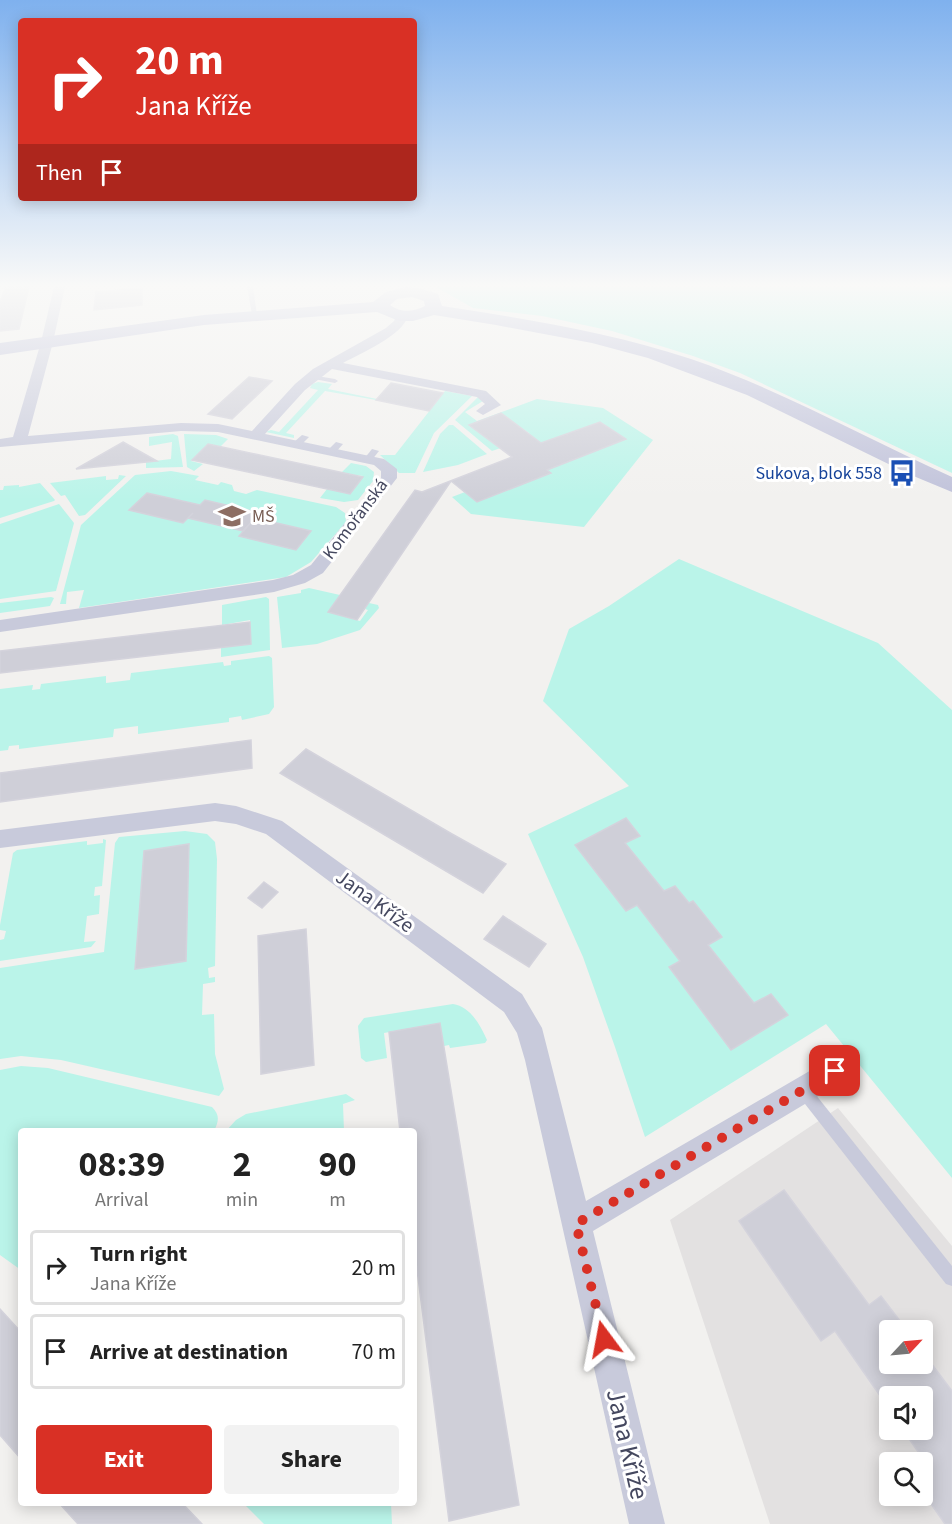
<!DOCTYPE html>
<html lang="en">
<head>
<meta charset="utf-8">
<style>
	body { margin:0; font-family:"Source Sans 3",sans-serif; background:#f2f2f2; color:#222; height:100vh; display:flex; flex-direction:column; font-size:22px; white-space:nowrap }
	* { box-sizing:border-box; margin:0 }
	p { font-size:20px; color:#767676 }
	.icon { flex:none; width:33px; height:33px; fill:none; stroke:currentColor; stroke-width:2; stroke-linecap:round; stroke-linejoin:round }
	.map { position:relative; flex:1; overflow:hidden }
	.sheet { position:absolute; left:18px; top:1128px; width:399px; height:378px; display:flex; flex-direction:column; background:#fff; border-radius:6px; box-shadow:0 3px 15px #0003 }
	.sheet>* { flex:none }
	.banner { position:absolute; left:18px; top:18px; width:399px; height:183px; border-radius:6px; box-shadow:0 3px 15px #0003; background:#d93025; color:#fff; overflow:hidden }
	.needle { width:39px; rotate:64deg }
	.fabs { position:absolute; left:879px; top:1320px; display:grid; gap:12px }
	.fabs a { display:grid; place-items:center; width:54px; height:54px; border-radius:6px; background:#fff; box-shadow:0 3px 15px #0003; font-size:30px }
	.pin { position:absolute; display:grid; place-items:center; width:51px; height:51px; color:#fff; margin:-26px; border-radius:12px; box-shadow:0 3px 9px #0006 }
	.me { position:absolute; width:66px; margin:-33px; rotate:347deg; stroke-linejoin:round; filter:drop-shadow(0 0 4px #0008) }
	.turn { display:flex; align-items:center; gap:21px; height:126px; padding:0 18px; font-size:27px }
	.turn .icon { width:78px; height:78px; stroke-width:2.5 }
	.turn b { display:block; font-size:42px; line-height:51px }
	.then { display:flex; align-items:center; height:57px; padding:0 18px; background:#0003; gap:12px; font-size:22px }
	.eta { display:flex; justify-content:space-evenly; align-items:center; height:102px; text-align:center }
	.eta b { font-size:36px; font-weight:700; line-height:42px }
	.action { display:flex; gap:12px; margin-top:auto; padding:12px 18px }
	.action a { flex:1; height:69px; border-radius:6px; background:#d93025; color:#fff; font-size:24px; font-weight:700; line-height:69px; text-align:center }
	.action a+a { background:#f2f2f2; color:#222 }
	ul { padding:0; list-style:none }
	li { display:flex; align-items:center; gap:18px; height:75px; margin:0 12px 9px; padding:0 6px; border:3px solid #e0e0e0; border-radius:6px }
	li div { flex:1 }
	li b { display:block; font-size:22px }
	li em { font-style:normal }
	.map>svg:first-child { display:block }
</style>
</head>
<body>
<div class="map">
<svg width="952" height="1524" viewBox="0 0 952 1524">
	<rect width="100%" height="100%" fill="#f2f1ef"/>
	<path fill="#e3e1e1" fill-rule="evenodd" d="M 838,1108 L 952,1246 L 952,1524 L 770,1524 L 670,1220 ZM 890,1330 L 922,1330 L 922,1364 L 890,1364 ZM 890,1396 L 922,1396 L 922,1430 L 890,1430 ZM 890,1462 L 922,1462 L 922,1496 L 890,1496 Z"/>
	<g fill="#baf4e9">
		<path d="M 436,287 L 952,287 L 952,473 L 740,373 L 693,356 L 612,331 L 542,316 L 473,308 Z"/>
		<path d="M 318,382 L 332,384 L 328,389 L 377,399 L 376,400 L 325,391 L 286,433 L 294,435 L 294,438 L 266,432 L 271,430 L 279,432 L 318,390 L 310,388 L 312,384 Z"/>
		<path d="M 445,391 L 472,396 L 434,433 L 415,473 L 399,473 L 380,455 L 395,455 Z"/>
		<path d="M 478,397 L 483,401 L 465,412 L 477,421 L 537,399 L 603,408 L 653,440 L 584,527 L 471,514 L 452,497 L 465,492 L 477,502 L 550,473 L 547,470 L 625,439 L 600,422 L 532,446 L 529,433 L 501,414 L 470,425 L 497,446 L 509,442 L 512,444 L 492,451 L 455,420 Z"/>
		<path d="M 449,425 L 453,425 L 487,454 L 458,465 L 423,472 L 440,434 Z"/>
		<path d="M 173,434 L 178,436 L 183,467 L 146,468 L 146,462 L 171,459 L 172,442 L 149,446 L 149,437 Z"/>
		<path d="M 184,434 L 216,435 L 228,439 L 220,447 L 207,445 L 191,461 L 203,464 L 194,471 L 187,467 Z"/>
		<path d="M 351,463 L 366,466 L 374,472 L 373,481 L 358,500 L 344,502 L 320,498 L 327,489 L 350,493 L 363,476 L 341,473 Z"/>
		<path d="M 171,471 L 199,476 L 195,480 L 218,485 L 221,482 L 232,485 L 234,491 L 246,494 L 257,490 L 336,507 L 345,513 L 346,522 L 311,562 L 286,577 L 79,608 L 84,590 L 67,592 L 66,604 L 60,604 L 81,525 L 135,475 Z"/>
		<path d="M 119,475 L 126,476 L 85,515 L 79,516 L 65,495 L 61,496 L 50,483 L 106,476 L 106,480 L 118,479 Z"/>
		<path d="M 40,483 L 55,500 L 54,501 L 0,518 L 0,490 L 3,490 L 4,486 L 19,485 L 19,487 Z"/>
		<path d="M 59,504 L 74,523 L 56,591 L 0,599 L 0,524 Z"/>
		<path d="M 679,559 L 878,643 L 952,710 L 952,1178 L 826,1024 L 645,1137 L 615,1047 L 583,957 L 528,834 L 629,786 L 543,701 L 569,629 L 609,606 Z"/>
		<path d="M 309,588 L 340,595 L 328,612 L 360,621 L 368,610 L 365,609 L 369,603 L 378,605 L 379,608 L 360,630 L 317,644 L 282,648 L 277,597 L 301,593 L 301,590 Z"/>
		<path d="M 51,597 L 54,598 L 50,606 L 0,613 L 0,603 Z"/>
		<path d="M 266,597 L 269,599 L 270,650 L 221,657 L 221,647 L 251,643 L 250,620 L 222,625 L 222,605 Z"/>
		<path d="M 269,656 L 272,658 L 274,707 L 269,714 L 242,720 L 241,716 L 229,718 L 229,722 L 138,734 L 138,726 L 114,729 L 113,737 L 19,749 L 19,745 L 9,746 L 8,750 L 0,751 L 0,689 L 33,685 L 32,690 L 40,689 L 41,684 L 106,676 L 106,683 L 130,680 L 131,673 L 223,662 L 224,666 L 231,665 L 231,661 Z"/>
		<path d="M 185,831 L 207,834 L 215,842 L 217,859 L 215,966 L 208,968 L 209,978 L 215,977 L 215,982 L 203,984 L 202,1015 L 214,1014 L 215,1054 L 224,1089 L 219,1096 L 61,1060 L 21,1056 L 0,1059 L 0,968 L 104,952 L 115,843 L 119,837 Z"/>
		<path d="M 103,839 L 106,840 L 102,886 L 95,887 L 94,896 L 100,895 L 99,914 L 87,916 L 84,942 L 96,941 L 91,947 L 0,961 L 0,940 L 4,939 L 6,931 L 0,930 L 0,925 L 13,853 L 17,850 L 87,841 L 87,845 L 103,843 Z"/>
		<path d="M 453,1004 C 471,1007 480,1025 487,1040 L 485,1043 L 450,1048 L 449,1045 L 444,1046 L 440,1023 L 384,1033 L 387,1058 L 366,1062 L 361,1058 L 358,1026 L 364,1018 Z"/>
		<path d="M 21,1066 L 48,1068 L 212,1107 C 220,1115 219,1121 214,1131 L 21,1131 L 21,1270 L 0,1255 L 0,1070 Z"/>
		<path d="M 346,1094 L 355,1100 L 343,1104 L 344,1131 L 226,1131 L 236,1120 L 246,1114 Z"/>
		<path d="M 243,1503 L 391,1503 L 392,1524 L 264,1524 Z"/>
	</g>
	<g fill="#cfcfd8" stroke="#d4d3dc" stroke-width="1.5">
		<path d="M 6,287 L 29,287 L 19,329 L 0,331 L 0,302 Z"/>
		<path d="M 142,288 L 142,305 L 94,310 L 96,292 Z"/>
		<path d="M 249,377 L 272,381 L 232,419 L 208,414 Z"/>
		<path d="M 391,383 L 443,393 L 429,411 L 376,400 Z"/>
		<path d="M 501,413 L 541,443 L 600,422 L 626,439 L 547,470 L 551,473 L 477,502 L 451,481 L 357,620 L 328,612 L 415,490 L 422,492 L 512,457 L 469,425 Z"/>
		<path d="M 123,442 L 157,461 L 76,469 Z"/>
		<path d="M 208,444 L 363,477 L 350,494 L 192,460 Z"/>
		<path d="M 147,493 L 200,505 L 205,500 L 260,513 L 243,531 L 188,518 L 193,513 L 183,523 L 129,510 Z"/>
		<path d="M 255,518 L 311,531 L 296,550 L 239,536 Z"/>
		<path d="M 250,622 L 251,644 L 0,673 L 0,651 Z"/>
		<path d="M 251,740 L 252,768 L 0,802 L 0,773 Z"/>
		<path d="M 306,749 L 452,834 L 506,864 L 483,893 L 280,773 Z"/>
		<path d="M 626,818 L 640,836 L 625,843 L 664,891 L 675,886 L 689,903 L 693,901 L 722,937 L 708,945 L 754,1003 L 771,994 L 788,1015 L 731,1050 L 669,967 L 680,961 L 637,905 L 626,911 L 575,845 Z"/>
		<path d="M 189,844 L 186,961 L 135,969 L 144,851 Z"/>
		<path d="M 264,882 L 278,892 L 262,908 L 248,898 Z"/>
		<path d="M 503,916 L 546,944 L 529,967 L 484,939 Z"/>
		<path d="M 306,929 L 314,1065 L 261,1074 L 258,936 Z"/>
		<path d="M 440,1023 L 519,1505 L 449,1521 L 414,1246 L 414,1131 L 400,1131 L 389,1032 Z"/>
		<path d="M 784,1190 L 869,1305 L 881,1296 L 907,1330 L 890,1330 L 890,1364 L 922,1364 L 922,1351 L 952,1391 L 952,1524 L 945,1524 L 922,1491 L 922,1480 L 932,1472 L 903,1430 L 922,1430 L 922,1396 L 890,1396 L 890,1410 L 835,1331 L 821,1341 L 739,1221 Z"/>
		<path d="M 0,1309 L 21,1332 L 21,1459 L 0,1435 Z"/>
		<path d="M 59,1503 L 182,1503 L 202,1524 L 78,1524 Z"/>
	</g>
	<g fill="none" stroke-linecap="round" stroke-linejoin="round">
		<g fill="#c8cadb" fill-rule="evenodd">
			<path d="M 247,287 L 253,287 L 257,315 L 252,314 Z"/>
			<path d="M 311,375 L 335,379 L 338,381 L 335,383 L 309,378 L 308,377 Z"/>
			<path d="M 302,435 L 309,437 L 300,446 L 294,446 L 294,442 Z"/>
			<path d="M 336,442 L 343,444 L 335,453 L 329,453 L 329,449 Z"/>
			<path d="M 372,449 L 379,451 L 371,461 L 365,461 L 364,459 Z"/>
			<path d="M 803,1083 L 808,1085 L 952,1266 L 952,1286 L 946,1284 L 798,1095 L 796,1090 L 798,1085 Z"/>
		</g>
		<g fill="#c8cadb" fill-rule="evenodd">
			<path d="M 54,287 L 65,287 L 53,342 L 28,436 L 181,423 L 218,424 L 252,431 L 295,384 L 313,369 L 386,328 L 394,321 L 398,313 L 402,312 L 408,316 C 402,336 361,353 343,363 L 486,391 L 501,405 L 483,415 L 476,411 L 485,404 L 477,397 L 332,369 L 305,390 L 265,434 L 384,459 L 397,469 L 397,478 L 323,573 L 305,583 L 274,592 L 0,632 L 0,620 L 273,580 L 293,575 L 311,565 L 381,478 L 381,471 L 374,465 L 218,432 L 181,431 L 0,447 L 0,439 L 13,437 L 41,342 Z"/>
			<path d="M 215,803 L 236,806 L 282,821 L 522,994 L 542,1028 L 586,1201 L 825,1062 L 835,1058 L 845,1062 L 849,1071 L 845,1080 L 593,1231 L 665,1524 L 629,1524 L 525,1060 L 517,1033 L 504,1012 L 266,834 L 236,824 L 215,821 L 0,848 L 0,830 Z"/>
		</g>
		<path fill="#c0c2da" fill-rule="evenodd" d="M 405,287 L 419,288 L 438,294 L 442,306 C 526,319 610,332 691,359 C 781,390 865,438 952,477 L 952,492 L 911,475 L 747,395 L 648,358 L 592,343 L 496,325 L 434,315 L 413,321 L 399,321 L 377,312 L 204,325 L 0,355 L 0,343 L 204,315 L 373,302 L 386,292 ZM 412,297 L 424,301 L 425,306 C 413,312 401,313 390,305 L 397,299 Z"/>
	</g>
	<linearGradient id="sky" x2="0" y2="1"><stop stop-color="#7fb1ee"/><stop offset="0.57" stop-color="#f9f9f8"/><stop offset="1" stop-color="#f9f9f8" stop-opacity="0"/></linearGradient>
	<rect width="952" height="500" fill="url(#sky)"/>
	<g fill="none" stroke-linecap="round" stroke-linejoin="round">
		<path stroke="#d93025" stroke-width="10" stroke-dasharray="0 18" d="M 604,1339 L 576,1224 L 835,1071"/>
	</g>
	<defs>
		<symbol id="bus-bare" viewBox="-9 -9 18 18"><path d="M-5-6H5V4H4V6H2V4H-2V6H-4V4H-5ZM-3.5-4V0h7V-4ZM-3.5 1.2v1.5H-2V1.2ZM2 1.2v1.5H3.5V1.2Z" fill="#1a4fb4" stroke="#fff" stroke-width="2.5" paint-order="stroke"/></symbol>
		<symbol id="school-bare" viewBox="-9 -9 18 18"><path d="M0-5L7-2L0 1L-7-2ZM-4 1L0 2.5L4 1V4Q0 6-4 4Z" fill="#8d6e63" stroke="#fff" stroke-width="2.5" paint-order="stroke"/></symbol>
	</defs>
	<g fill-rule="evenodd">
		<use href="#bus-bare" x="883" y="454" width="38" height="38"/>
		<use href="#school-bare" x="213" y="497" width="38" height="38"/>
	</g>
	<g text-anchor="middle" stroke-width="6" stroke-linejoin="round" paint-order="stroke">
		<g font-size="18" fill="#164399" stroke="#fff" text-anchor="end">
			<text x="882" y="479">Sukova, blok 558</text>
		</g>
		<g font-size="18" fill="#785e54" stroke="#fff" text-anchor="start">
			<text x="252" y="522">MŠ</text>
		</g>
		<g font-size="18" fill="#45485f" stroke="#fff">
			<text transform="translate(355 519) rotate(-53)" y="6">Komořanská</text>
		</g>
		<g font-size="21" fill="#45485f" stroke="#fff">
			<text transform="translate(375 901) rotate(36)" y="7">Jana Kříže</text>
		</g>
		<g font-size="26" fill="#45485f" stroke="#fff">
			<text transform="translate(628 1444) rotate(77)" y="9">Jana Kříže</text>
		</g>
	</g>
</svg>
<div class="fabs">
<a><svg class="needle" viewBox="-14 -14 28 28"><path d="M0-13l5 13h-10z" fill="#e53935"/><path d="M0 13l5-13h-10z" fill="#767676"/></svg></a>
<a><svg class="icon" aria-label="sound" viewBox="0 0 24 24"><path d="M4 9h4l5-4v14l-5-4H4zM17 9q2 3 0 6"/></svg></a>
<a><svg class="icon" aria-label="search" viewBox="0 0 24 24"><circle cx="10" cy="10" r="6"/><path d="M15 15l6 6"/></svg></a>
</div>
<div class="pin" style="left:835px;top:1071px;background:#d93025"><svg class="icon" aria-label="arrive" viewBox="0 0 24 24"><path d="M6 21V4h12l-3 4 3 4H6"/></svg></div>
<svg class="me" style="left:604px;top:1339px" viewBox="-20 -20 40 40"><path d="M0-17L14 15 0 8-14 15z" fill="#d93025" stroke="#fff" stroke-width="4"/></svg>
<div class="banner">
<div class="turn"><svg class="icon" aria-label="right" viewBox="0 0 24 24"><path d="M7 20v-9h11M14 6l5 5-5 5"/></svg><div><b>20 m</b>Jana Kříže</div></div>
<div class="then">Then<svg class="icon" aria-label="arrive" viewBox="0 0 24 24"><path d="M6 21V4h12l-3 4 3 4H6"/></svg></div>
</div>
<section class="sheet">
<div class="eta">
<div><b>08:39</b><p>Arrival</p></div>
<div><b>2</b><p>min</p></div>
<div><b>90</b><p>m</p></div>
</div>
<ul>
<li><svg class="icon" aria-label="right" viewBox="0 0 24 24"><path d="M7 20v-9h11M14 6l5 5-5 5"/></svg><div><b>Turn right</b><p>Jana Kříže</p></div><em>20 m</em></li>
<li><svg class="icon" aria-label="arrive" viewBox="0 0 24 24"><path d="M6 21V4h12l-3 4 3 4H6"/></svg><div><b>Arrive at destination</b></div><em>70 m</em></li>
</ul>
<div class="action"><a>Exit</a><a>Share</a></div>
</section>
</div>
</body>
</html>
